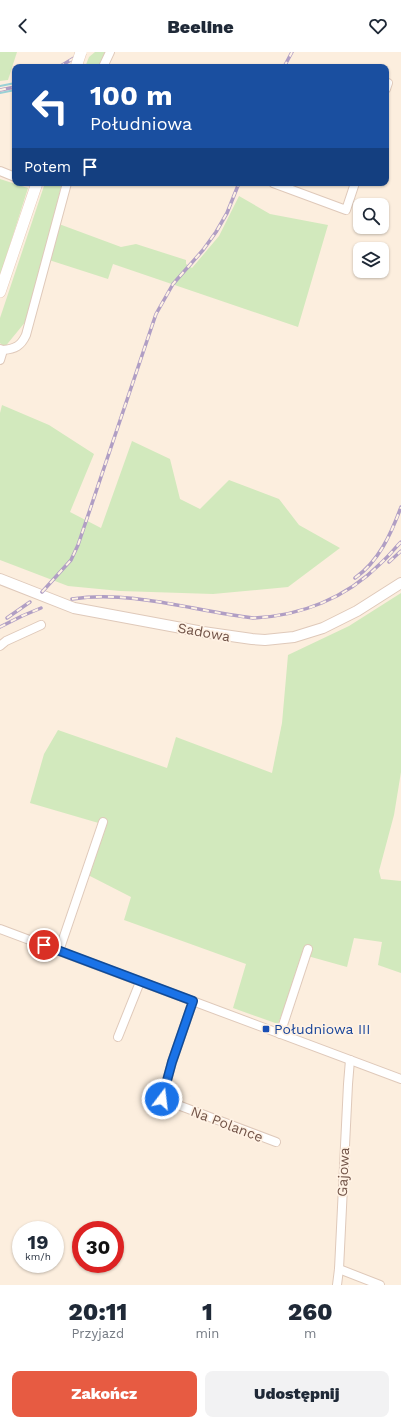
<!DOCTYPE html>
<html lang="pl">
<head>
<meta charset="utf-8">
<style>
	body { margin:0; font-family:"Work Sans",sans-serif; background:#f2f2f3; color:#1f2937; height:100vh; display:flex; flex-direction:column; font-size:15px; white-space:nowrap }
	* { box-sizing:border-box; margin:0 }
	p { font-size:13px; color:#747a83 }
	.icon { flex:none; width:22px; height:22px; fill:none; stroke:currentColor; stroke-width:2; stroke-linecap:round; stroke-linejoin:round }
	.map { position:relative; height:1233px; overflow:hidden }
	.drawer { display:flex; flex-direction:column; background:#fff; flex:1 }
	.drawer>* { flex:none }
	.guide { position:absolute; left:12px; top:12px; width:377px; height:122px; border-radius:8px; box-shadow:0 1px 3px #0004; background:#1a4fa0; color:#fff; overflow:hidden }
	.fabs { position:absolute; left:353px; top:146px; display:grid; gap:8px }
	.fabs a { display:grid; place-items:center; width:36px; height:36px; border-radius:8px; background:#fff; box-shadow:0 1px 3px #0004; font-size:20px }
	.speed { position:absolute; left:12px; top:1169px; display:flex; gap:8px; font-size:20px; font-weight:700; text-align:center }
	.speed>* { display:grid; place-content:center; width:52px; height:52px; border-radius:50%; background:#fff; box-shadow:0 1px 3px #0004; line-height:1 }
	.speed small { font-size:10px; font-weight:400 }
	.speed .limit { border:6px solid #d22; background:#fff; color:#111 }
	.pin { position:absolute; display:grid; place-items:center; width:34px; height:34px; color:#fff; margin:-17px; border:2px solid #fff; border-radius:50%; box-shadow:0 1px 4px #0007 }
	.me { position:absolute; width:44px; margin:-22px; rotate:15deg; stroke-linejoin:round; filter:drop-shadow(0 0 3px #0008) }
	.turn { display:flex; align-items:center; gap:14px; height:84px; padding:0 12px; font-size:18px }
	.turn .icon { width:52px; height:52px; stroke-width:2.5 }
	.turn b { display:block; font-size:28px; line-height:34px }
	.then { display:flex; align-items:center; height:38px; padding:0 12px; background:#0003; gap:8px; font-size:15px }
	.eta { display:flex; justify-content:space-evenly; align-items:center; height:68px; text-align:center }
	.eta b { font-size:24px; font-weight:800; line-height:28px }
	.button { display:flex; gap:8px; margin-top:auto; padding:8px 12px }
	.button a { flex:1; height:46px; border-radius:8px; background:#e75b42; color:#fff; font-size:16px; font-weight:800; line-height:46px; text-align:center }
	.button a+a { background:#f2f2f3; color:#1f2937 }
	header { display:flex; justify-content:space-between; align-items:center; height:52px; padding:0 12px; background:#fff; font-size:18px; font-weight:800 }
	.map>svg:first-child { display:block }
</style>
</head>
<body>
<header><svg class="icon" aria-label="back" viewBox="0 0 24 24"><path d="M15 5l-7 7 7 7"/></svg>Beeline<svg class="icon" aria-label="heart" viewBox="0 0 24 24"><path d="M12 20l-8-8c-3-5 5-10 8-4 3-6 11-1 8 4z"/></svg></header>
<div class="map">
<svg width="401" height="1233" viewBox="0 0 401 1233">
	<rect width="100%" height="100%" fill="#fceede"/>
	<g fill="#d2e9bd">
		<path d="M 0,0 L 17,0 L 8,28 L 0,29 Z"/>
		<path d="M 95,0 L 106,0 L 100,15 L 85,15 L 89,5 Z"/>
		<path d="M 0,127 L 28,136 L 0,224 Z"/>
		<path d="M 45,131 L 62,131 L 46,195 L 26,269 L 4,296 L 0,291 L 0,266 Z"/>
		<path d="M 239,144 L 270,162 L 328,173 L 298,275 L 113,212 L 108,227 L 49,208 L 59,172 L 121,195 L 136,192 L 186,208 L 186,212 L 192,216 L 219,184 Z"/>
		<path d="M 2,353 L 49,373 L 94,402 L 70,460 L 101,476 L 132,389 L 170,407 L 180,447 L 200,457 L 229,428 L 279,447 L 299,473 L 340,496 L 288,535 L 213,542 L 120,539 L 68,534 L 0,508 L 0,361 Z"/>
		<path d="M 401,541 L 401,720 L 394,763 L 379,819 L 381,827 L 401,829 L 401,921 L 378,913 L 382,890 L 354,886 L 347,915 L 304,903 L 278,972 L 233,956 L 246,912 L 124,868 L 131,845 L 86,822 L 102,772 L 30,751 L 44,702 L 58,678 L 167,716 L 176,685 L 272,721 L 282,671 L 288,603 L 349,574 Z"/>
	</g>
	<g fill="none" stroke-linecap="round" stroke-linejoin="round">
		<g stroke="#9ad1d6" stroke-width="2">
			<path d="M 0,34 L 15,31"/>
			<path d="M 0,41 L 15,38"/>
		</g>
		<defs>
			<g id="minor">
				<path d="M 103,15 L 110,0"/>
				<path d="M 386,37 L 388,31"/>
				<path d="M 0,119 L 15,125"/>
				<path d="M 273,131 L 346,158 L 355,131"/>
				<path d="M 0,297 L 3,298 L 0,308"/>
				<path d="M 3,298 C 15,297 21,294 26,283 L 67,131"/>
				<path d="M 0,594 L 6,589 L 41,573"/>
				<path d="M 0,877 L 401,1027"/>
				<path d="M 59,899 L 103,770"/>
				<path d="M 193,949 L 172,1010 L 162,1047 L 276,1090"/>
				<path d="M 280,982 L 308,897"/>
				<path d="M 118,985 L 140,930"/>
				<path d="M 339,1217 L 380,1233"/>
				<path d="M 337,1233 L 339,1217 L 348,1032 L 350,1008"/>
			</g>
			<path id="tertiary" d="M 0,527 L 74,556 L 203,580 L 252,587 L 265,588 L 294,585 L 323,576 L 357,559 L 401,531"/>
			<path id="secondary" d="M 0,240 L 37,131"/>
		</defs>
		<use href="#minor" stroke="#dfc9ba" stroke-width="10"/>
		<use href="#tertiary" stroke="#dfc9ba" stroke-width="12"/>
		<use href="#secondary" stroke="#e6ccba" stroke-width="12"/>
		<use href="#minor" stroke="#fff" stroke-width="8"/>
		<use href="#tertiary" stroke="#fff" stroke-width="10"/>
		<use href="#secondary" stroke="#fff" stroke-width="11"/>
		<defs>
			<g id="rail">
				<path d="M 59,15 L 84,0"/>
				<path d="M 284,15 L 292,0"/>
				<path d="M 0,38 L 15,35"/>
				<path d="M 389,510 L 401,499"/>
				<path d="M 355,526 C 379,509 391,482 401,455"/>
				<path d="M 42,540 L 71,508 L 78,493 L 156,262 L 173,232 L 203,198 L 216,180 L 227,161 L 239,131"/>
				<path d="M 72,547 C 133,538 193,559 253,566 C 301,564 346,546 380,512 C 388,505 394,497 401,490"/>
				<path d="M 7,566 L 30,550"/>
				<path d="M 0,575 L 22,564 L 41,556"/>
			</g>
		</defs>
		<use href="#rail" stroke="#b09ec4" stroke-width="3.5"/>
		<use href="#rail" stroke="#fff2e4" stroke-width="2" stroke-dasharray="6" stroke-linecap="butt"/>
		<defs>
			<path id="secondary-bridge" d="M 76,15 L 81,0"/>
		</defs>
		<use href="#secondary-bridge" stroke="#e6ccba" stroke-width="12" stroke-linecap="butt"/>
		<use href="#secondary-bridge" stroke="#fff" stroke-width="11"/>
	</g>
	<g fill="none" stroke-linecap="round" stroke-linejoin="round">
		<defs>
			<path id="route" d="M 44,893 L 193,949 L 172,1010 L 162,1047"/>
		</defs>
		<use href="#route" stroke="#114b97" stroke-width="10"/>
		<use href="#route" stroke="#1a73e8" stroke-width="7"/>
	</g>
	<rect fill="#1a4fb4" stroke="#fff2e4" stroke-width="1.5" x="262" y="973" width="8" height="8" rx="2"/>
	<g text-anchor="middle" stroke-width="3.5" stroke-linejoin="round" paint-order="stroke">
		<g font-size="14" fill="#715347" stroke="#fff2e4">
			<text transform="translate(204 580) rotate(10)" y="5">Sadowa</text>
			<text transform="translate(227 1072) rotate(21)" y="5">Na Polance</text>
			<text transform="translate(343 1120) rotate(-87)" y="5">Gajowa</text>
		</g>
		<g font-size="14" fill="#164399" stroke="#fff2e4" text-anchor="start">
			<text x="274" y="982">Południowa III</text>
		</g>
	</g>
</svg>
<div class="fabs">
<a><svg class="icon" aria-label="search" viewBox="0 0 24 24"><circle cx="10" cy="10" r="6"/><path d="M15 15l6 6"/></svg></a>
<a><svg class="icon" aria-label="layers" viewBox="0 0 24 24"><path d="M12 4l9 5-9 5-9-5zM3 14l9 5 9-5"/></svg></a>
</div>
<div class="speed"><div>19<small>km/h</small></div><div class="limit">30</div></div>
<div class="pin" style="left:44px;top:893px;background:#d93025"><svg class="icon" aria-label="arrive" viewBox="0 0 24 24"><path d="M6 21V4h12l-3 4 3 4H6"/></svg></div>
<svg class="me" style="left:162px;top:1047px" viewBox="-20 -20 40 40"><circle r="17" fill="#1a73e8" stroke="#fff" stroke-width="3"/><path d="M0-11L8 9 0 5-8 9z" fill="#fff"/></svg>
<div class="guide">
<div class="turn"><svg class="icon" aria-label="left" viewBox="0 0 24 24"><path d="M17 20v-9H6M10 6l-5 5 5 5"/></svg><div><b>100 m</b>Południowa</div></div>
<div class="then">Potem<svg class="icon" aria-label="arrive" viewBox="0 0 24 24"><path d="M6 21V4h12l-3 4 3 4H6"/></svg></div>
</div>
</div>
<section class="drawer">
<div class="eta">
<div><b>20:11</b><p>Przyjazd</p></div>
<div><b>1</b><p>min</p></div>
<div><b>260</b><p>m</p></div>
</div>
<div class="button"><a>Zakończ</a><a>Udostępnij</a></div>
</section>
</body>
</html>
